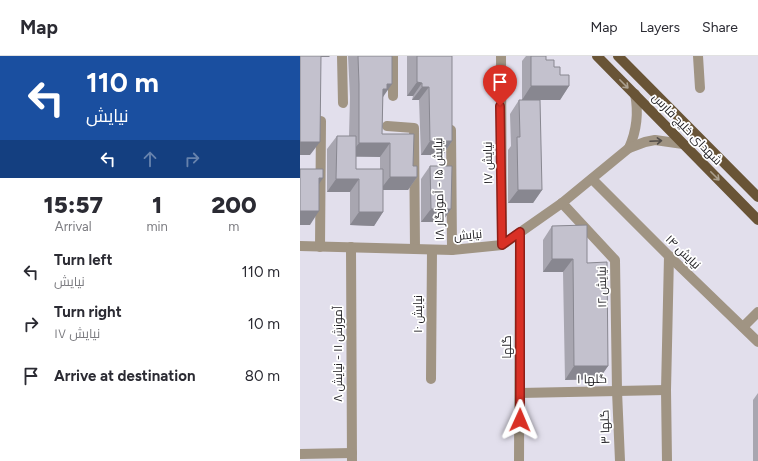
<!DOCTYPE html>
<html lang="en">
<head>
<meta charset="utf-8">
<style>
	body { margin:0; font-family:Figtree,Cairo,sans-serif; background:#f7f7f7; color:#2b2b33; height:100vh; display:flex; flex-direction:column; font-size:15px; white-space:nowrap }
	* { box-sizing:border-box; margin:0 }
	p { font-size:13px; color:#7c7c81 }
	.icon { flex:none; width:22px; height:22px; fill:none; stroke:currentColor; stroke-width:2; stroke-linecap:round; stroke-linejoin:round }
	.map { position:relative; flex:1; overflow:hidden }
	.panel { display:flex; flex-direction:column; background:#fff; width:300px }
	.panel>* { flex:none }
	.top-card { background:#1a4fa0; color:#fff; overflow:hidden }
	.pin { position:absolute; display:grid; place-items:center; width:34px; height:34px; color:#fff; margin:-41px -17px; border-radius:50% 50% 50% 0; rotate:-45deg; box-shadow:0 0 4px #0007 }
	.pin .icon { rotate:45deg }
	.me { position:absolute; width:44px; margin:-22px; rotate:1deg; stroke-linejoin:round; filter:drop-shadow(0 0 3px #0008) }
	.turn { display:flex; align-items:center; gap:14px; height:84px; padding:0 20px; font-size:18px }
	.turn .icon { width:52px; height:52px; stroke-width:2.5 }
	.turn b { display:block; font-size:28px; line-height:34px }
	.lanes { display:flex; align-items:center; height:38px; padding:0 20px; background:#0003; justify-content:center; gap:20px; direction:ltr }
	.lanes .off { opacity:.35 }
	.eta { display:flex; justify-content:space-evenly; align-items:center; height:68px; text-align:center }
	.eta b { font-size:24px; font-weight:800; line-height:28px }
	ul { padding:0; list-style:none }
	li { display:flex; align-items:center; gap:12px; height:52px; padding:0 20px }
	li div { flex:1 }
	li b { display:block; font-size:15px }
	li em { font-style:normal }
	header { display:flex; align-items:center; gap:24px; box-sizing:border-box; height:56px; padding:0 20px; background:#fff; border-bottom:1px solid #e1e1e2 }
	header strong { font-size:19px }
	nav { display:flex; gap:22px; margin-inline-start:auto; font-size:14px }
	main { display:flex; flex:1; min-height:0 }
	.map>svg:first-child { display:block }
</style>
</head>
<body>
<header>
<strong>Map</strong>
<nav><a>Map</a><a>Layers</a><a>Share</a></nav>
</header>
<main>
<section class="panel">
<div class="top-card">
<div class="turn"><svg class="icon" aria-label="left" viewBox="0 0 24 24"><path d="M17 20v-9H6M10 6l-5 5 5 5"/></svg><div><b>110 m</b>نیایش</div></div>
<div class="lanes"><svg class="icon" aria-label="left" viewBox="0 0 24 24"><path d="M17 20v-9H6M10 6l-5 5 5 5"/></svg><svg class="icon off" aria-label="ahead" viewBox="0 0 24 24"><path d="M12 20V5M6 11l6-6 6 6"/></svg><svg class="icon off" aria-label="right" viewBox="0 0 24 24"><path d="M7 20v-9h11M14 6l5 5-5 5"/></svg></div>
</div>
<div class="eta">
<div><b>15:57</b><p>Arrival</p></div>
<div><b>1</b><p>min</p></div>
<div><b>200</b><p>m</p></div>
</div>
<ul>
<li><svg class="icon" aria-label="left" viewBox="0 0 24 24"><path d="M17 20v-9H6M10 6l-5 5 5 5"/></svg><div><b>Turn left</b><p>نیایش</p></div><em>110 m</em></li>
<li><svg class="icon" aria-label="right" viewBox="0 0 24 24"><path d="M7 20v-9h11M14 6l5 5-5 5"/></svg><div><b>Turn right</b><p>نیایش ۱۷</p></div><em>10 m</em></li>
<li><svg class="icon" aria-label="arrive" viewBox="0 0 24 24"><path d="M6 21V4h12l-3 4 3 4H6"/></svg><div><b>Arrive at destination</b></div><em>80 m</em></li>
</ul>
</section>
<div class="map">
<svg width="458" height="405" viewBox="0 0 458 405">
	<rect width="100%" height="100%" fill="#e2dfec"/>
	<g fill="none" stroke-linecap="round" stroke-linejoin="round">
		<g stroke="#a09483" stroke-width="10">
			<path d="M 42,0 L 43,47"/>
			<path d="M 93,0 L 93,40"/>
			<path d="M 201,0 L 202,189"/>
			<path d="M 398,0 L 400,32"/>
			<path d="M 87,70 L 114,72 L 115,193"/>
			<path d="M 151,74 L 152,194"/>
			<path d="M 329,92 C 337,74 339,58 335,38"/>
			<path d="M 292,123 L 369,200 L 458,286"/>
			<path d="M 262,147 L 315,204 L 317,335 L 320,405"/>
			<path d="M 0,190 L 152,194 L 202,189 L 262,147 L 329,92 L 345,86 L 355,84 L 383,88"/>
			<path d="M 20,191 L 21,65"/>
			<path d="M 51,191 L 52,405"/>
			<path d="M 443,271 L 458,256"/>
			<path d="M 131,323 L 132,194"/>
			<path d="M 220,337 L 366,334"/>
			<path d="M 0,398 L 52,397"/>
			<path d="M 219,405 L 220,177"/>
			<path d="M 367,405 L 366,334 L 369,200"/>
		</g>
		<g stroke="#695436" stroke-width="10">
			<path d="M 297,0 L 458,164"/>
			<path d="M 318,0 L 458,141"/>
		</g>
	</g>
	<g fill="#a8a6b0" fill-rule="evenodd">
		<path d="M 48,0 L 92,0 L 83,41 L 82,78 L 113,110 L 117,121 L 108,134 L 83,134 L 83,156 L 74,170 L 50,169 L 50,136 L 27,136 L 27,93 L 37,80 L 49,80 L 50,41 ZM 56,101 L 80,101 L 80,113 L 56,113 Z"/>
		<path d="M 107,0 L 152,0 L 152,85 L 143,99 L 121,99 L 119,44 L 112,44 L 113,40 L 107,40 Z"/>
		<path d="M 226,0 L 246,0 L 246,4 L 254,11 L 269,30 L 260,44 L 222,44 L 222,5 Z"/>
		<path d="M 219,44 L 242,134 L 233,147 L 208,147 L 208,94 L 211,90 L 210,58 Z"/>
		<path d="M 130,110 L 151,153 L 142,166 L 121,166 L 121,123 Z"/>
		<path d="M 252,170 L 287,207 L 308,310 L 299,323 L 265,324 L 263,216 L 243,216 L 243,184 Z"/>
		<path d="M 458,337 L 458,405 L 453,405 L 453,344 Z"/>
	</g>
	<g fill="#888790">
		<path d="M 13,0 L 30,0 L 29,1 L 12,1 Z"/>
		<path d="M 117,26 L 122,27 L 113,40 L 107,40 Z"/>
		<path d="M 87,28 L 92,28 L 83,41 L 73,46 Z"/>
		<path d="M 231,30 L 269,30 L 260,44 L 222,44 Z"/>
		<path d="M 122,31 L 129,31 L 119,44 L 112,44 Z"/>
		<path d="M 130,85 L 152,85 L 143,99 L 121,99 Z"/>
		<path d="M 0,86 L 20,86 L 10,99 L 0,99 Z"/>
		<path d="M 59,87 L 90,87 L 80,101 L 49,100 Z"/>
		<path d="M 90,121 L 117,121 L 108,134 L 80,134 Z"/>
		<path d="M 19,122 L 23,122 L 14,136 Z"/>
		<path d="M 36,123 L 59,123 L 50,136 L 27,136 Z"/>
		<path d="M 218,134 L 242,134 L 233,147 L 208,147 Z"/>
		<path d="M 131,153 L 151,153 L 142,166 L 121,166 Z"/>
		<path d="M 0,155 L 19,155 L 10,169 L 0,169 Z"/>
		<path d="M 59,156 L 83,156 L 74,170 L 50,169 Z"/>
		<path d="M 252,203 L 273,203 L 263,216 L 243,216 Z"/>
		<path d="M 274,310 L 308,310 L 299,323 L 265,324 Z"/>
	</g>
	<g fill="#c3c1cd" stroke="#888790">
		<path d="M 0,0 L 21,0 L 20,86 L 0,86 Z"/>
		<path d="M 58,0 L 92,0 L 92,28 L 87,28 L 87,33 L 83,33 L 82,78 L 114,78 L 113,110 L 117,110 L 117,121 L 90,121 L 90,87 L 59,87 L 59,28 Z"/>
		<path d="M 117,0 L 152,0 L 152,85 L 130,85 L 129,31 L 122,31 L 122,27 L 117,26 Z"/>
		<path d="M 231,0 L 246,0 L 246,4 L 254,4 L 254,11 L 260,11 L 260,19 L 269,19 L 269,30 L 231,30 Z"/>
		<path d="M 219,44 L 240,44 L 242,134 L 218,134 L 217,81 L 220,81 Z"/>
		<path d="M 37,80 L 56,80 L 56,113 L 83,113 L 83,156 L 59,156 L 59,123 L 36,123 Z"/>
		<path d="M 130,110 L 152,110 L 151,153 L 131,153 Z"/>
		<path d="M 0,113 L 23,113 L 23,122 L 19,122 L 19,155 L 0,155 Z"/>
		<path d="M 287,169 L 287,207 L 307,206 L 308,310 L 274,310 L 273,203 L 252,203 L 252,170 Z"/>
	</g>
	<defs><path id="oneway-shaft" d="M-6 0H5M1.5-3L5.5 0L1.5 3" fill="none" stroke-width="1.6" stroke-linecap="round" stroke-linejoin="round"/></defs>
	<g stroke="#aca190">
		<use href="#oneway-shaft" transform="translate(324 28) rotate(45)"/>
		<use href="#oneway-shaft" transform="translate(415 120) rotate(45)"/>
	</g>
	<use stroke="#514c48" href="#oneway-shaft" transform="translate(356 85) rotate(-3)"/>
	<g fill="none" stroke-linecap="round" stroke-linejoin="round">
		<defs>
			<path id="route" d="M 200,50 L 202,189 L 220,176 L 220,364"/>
		</defs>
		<use href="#route" stroke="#8d1f18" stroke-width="10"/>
		<use href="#route" stroke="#d93025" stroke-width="7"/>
	</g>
	<g text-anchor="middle" stroke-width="3.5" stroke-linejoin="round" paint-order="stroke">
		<g font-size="12" fill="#1d1c20" stroke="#fff">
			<text transform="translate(387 73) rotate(46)" y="4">شهدای خلیج فارس</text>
			<text transform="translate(188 107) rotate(-91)" y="4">نیایش ۱۷</text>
			<text transform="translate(139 133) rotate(-91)" y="4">نیایش ۱۵ - آموزگار ۱۸</text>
			<text transform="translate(168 179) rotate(-5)" y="4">نیایش</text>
			<text transform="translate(383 196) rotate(44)" y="4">نیایش ۱۴</text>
			<text transform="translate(302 231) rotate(-91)" y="4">نیایش ۱۲</text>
			<text transform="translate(118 258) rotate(-90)" y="4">نیایش ۱۰</text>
			<text transform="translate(207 291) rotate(-90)" y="4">گلها</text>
			<text transform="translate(38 298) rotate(-90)" y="4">آموزش ۱۱ - نیایش ۸</text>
			<text transform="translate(292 323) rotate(-1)" y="4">گلها ۱</text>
			<text transform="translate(305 371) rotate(-92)" y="4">گلها ۳</text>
		</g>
	</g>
</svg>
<div class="pin" style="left:200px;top:50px;background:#d93025"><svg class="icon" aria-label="arrive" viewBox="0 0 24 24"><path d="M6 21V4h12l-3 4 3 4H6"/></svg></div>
<svg class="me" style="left:220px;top:364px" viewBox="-20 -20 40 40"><path d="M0-17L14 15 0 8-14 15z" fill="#d93025" stroke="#fff" stroke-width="4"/></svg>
</div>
</main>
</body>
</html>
